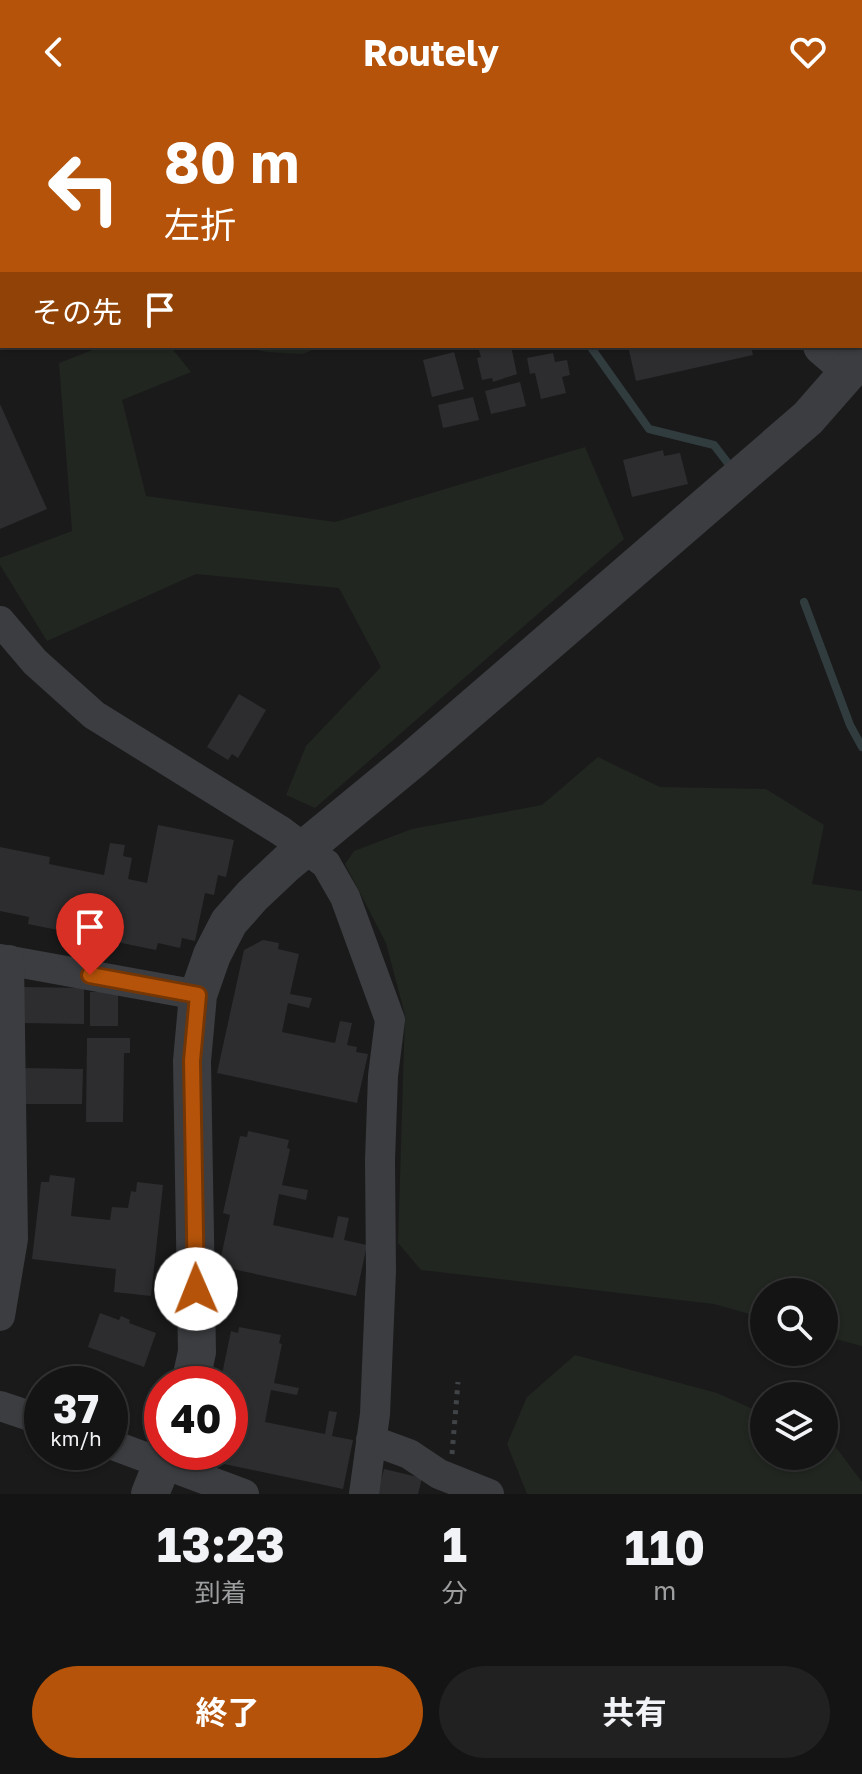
<!DOCTYPE html>
<html lang="ja">
<head>
<meta charset="utf-8">
<style>
	body { margin:0; font-family:"Golos Text","Noto Sans JP",sans-serif; background:#212122; color:#f1f3f6; height:100vh; display:flex; flex-direction:column; font-size:30px; white-space:nowrap }
	* { box-sizing:border-box; margin:0 }
	p { font-size:26px; color:#9d9ea0 }
	.icon { flex:none; width:44px; height:44px; fill:none; stroke:currentColor; stroke-width:2; stroke-linecap:round; stroke-linejoin:round }
	.map { position:relative; height:1390px; overflow:hidden }
	.panel { display:flex; flex-direction:column; background:#141414; flex:1 }
	.panel>* { flex:none }
	.hud { position:absolute; left:0px; top:0px; width:862px; height:244px; box-shadow:0 2px 6px #0004,0 0 0 2px #333334; background:#b45309; color:#fff; overflow:hidden }
	.controls { position:absolute; left:750px; top:1174px; display:grid; gap:16px }
	.controls a { display:grid; place-items:center; width:88px; height:88px; border-radius:50%; background:#141414; box-shadow:0 2px 6px #0004,0 0 0 2px #333334; font-size:40px }
	.speed { position:absolute; left:24px; top:1262px; display:flex; gap:16px; font-size:40px; font-weight:700; text-align:center }
	.speed>* { display:grid; place-content:center; width:104px; height:104px; border-radius:50%; background:#141414; box-shadow:0 2px 6px #0004,0 0 0 2px #333334; line-height:1 }
	.speed small { font-size:20px; font-weight:400 }
	.speed .limit { border:12px solid #d22; background:#fff; color:#111 }
	.pin { position:absolute; display:grid; place-items:center; width:68px; height:68px; color:#fff; margin:-82px -34px; border-radius:50% 50% 50% 0; rotate:-45deg; box-shadow:0 0 8px #0007 }
	.pin .icon { rotate:45deg }
	.me { position:absolute; width:88px; margin:-44px; rotate:359deg; stroke-linejoin:round; filter:drop-shadow(0 0 6px #0008) }
	.turn { display:flex; align-items:center; gap:28px; height:168px; padding:0 32px; font-size:36px }
	.turn .icon { width:104px; height:104px; stroke-width:2.5 }
	.turn b { display:block; font-size:56px; line-height:68px }
	.then { display:flex; align-items:center; height:76px; padding:0 32px; background:#0003; gap:16px; font-size:30px }
	.eta { display:flex; justify-content:space-evenly; align-items:center; height:136px; text-align:center }
	.eta b { font-size:48px; font-weight:700; line-height:56px }
	.cta { display:flex; gap:16px; margin-top:auto; padding:16px 32px }
	.cta a { flex:1; height:92px; border-radius:48px; background:#b45309; color:#fff; font-size:32px; font-weight:700; line-height:92px; text-align:center }
	.cta a+a { background:#212122; color:#f1f3f6 }
	header { display:flex; justify-content:space-between; align-items:center; height:104px; padding:0 32px; background:#b45309; color:#fff; font-size:36px; font-weight:700 }
	.map>svg:first-child { display:block }
</style>
</head>
<body>
<header><svg class="icon" aria-label="back" viewBox="0 0 24 24"><path d="M15 5l-7 7 7 7"/></svg>Routely<svg class="icon" aria-label="heart" viewBox="0 0 24 24"><path d="M12 20l-8-8c-3-5 5-10 8-4 3-6 11-1 8 4z"/></svg></header>
<div class="map">
<svg width="862" height="1390" viewBox="0 0 862 1390">
	<rect width="100%" height="100%" fill="#1a1a1b"/>
	<g fill="#212620">
		<path d="M 103,242 L 170,242 L 191,268 L 122,296 L 146,392 L 335,418 L 585,343 L 624,435 L 315,704 L 286,691 L 306,642 L 381,563 L 339,484 L 196,470 L 47,537 L 0,461 L 0,454 L 72,427 L 59,259 Z"/>
		<path d="M 237,242 L 321,242 L 303,250 L 267,248 Z"/>
		<path d="M 598,653 L 660,683 L 766,685 L 824,721 L 812,780 L 862,787 L 862,1242 L 824,1232 L 824,1188 L 764,1188 L 764,1214 L 714,1200 L 421,1166 L 398,1139 L 405,911 L 386,839 L 345,760 L 354,747 L 412,725 L 542,701 Z"/>
		<path d="M 575,1251 L 717,1289 L 764,1310 L 764,1352 L 824,1352 L 824,1337 L 835,1342 L 862,1378 L 862,1390 L 527,1390 L 507,1340 L 527,1293 Z"/>
	</g>
	<g fill="none" stroke-linecap="round" stroke-linejoin="round">
		<g stroke="#313c3e" stroke-width="8">
			<path d="M 590,242 L 649,325 L 714,341 L 727,358"/>
			<path d="M 804,498 L 850,621 L 862,643"/>
		</g>
	</g>
	<g fill="#2d2d2f">
		<path d="M 500,242 L 511,242 L 517,270 L 493,278 L 492,274 L 482,276 L 477,254 L 481,253 L 479,246 Z"/>
		<path d="M 628,242 L 751,242 L 753,251 L 636,277 Z"/>
		<path d="M 454,248 L 464,285 L 432,293 L 423,256 Z"/>
		<path d="M 553,249 L 555,258 L 567,256 L 570,271 L 562,273 L 566,289 L 541,295 L 535,269 L 530,270 L 527,254 Z"/>
		<path d="M 520,278 L 526,302 L 491,310 L 485,287 Z"/>
		<path d="M 473,293 L 479,316 L 443,324 L 438,301 Z"/>
		<path d="M 0,300 L 47,405 L 0,425 Z"/>
		<path d="M 663,346 L 664,352 L 680,349 L 688,380 L 632,393 L 623,356 Z"/>
		<path d="M 239,590 L 266,606 L 238,654 L 232,650 L 228,656 L 207,643 Z"/>
		<path d="M 158,721 L 234,736 L 226,773 L 218,771 L 214,791 L 205,789 L 195,837 L 182,834 L 180,844 L 158,839 L 156,846 L 28,820 L 29,813 L 0,807 L 0,743 L 50,753 L 49,760 L 104,771 L 110,739 L 125,741 L 123,752 L 132,754 L 128,775 L 147,779 Z"/>
		<path d="M 263,836 L 279,839 L 278,845 L 299,850 L 290,890 L 312,894 L 309,904 L 288,899 L 282,928 L 335,939 L 340,917 L 352,919 L 347,941 L 357,943 L 356,948 L 368,950 L 357,999 L 217,969 L 244,846 Z"/>
		<path d="M 23,883 L 84,884 L 84,920 L 23,919 Z"/>
		<rect x="90" y="888" width="28" height="34"/>
		<path d="M 87,934 L 130,934 L 130,949 L 124,949 L 123,1018 L 86,1018 Z"/>
		<path d="M 22,964 L 83,965 L 82,1000 L 22,1000 Z"/>
		<path d="M 248,1027 L 289,1036 L 287,1044 L 290,1045 L 282,1081 L 308,1086 L 306,1096 L 279,1090 L 273,1121 L 333,1134 L 338,1112 L 349,1114 L 344,1136 L 367,1141 L 356,1192 L 219,1162 L 230,1111 L 223,1109 L 240,1032 L 247,1033 Z"/>
		<path d="M 50,1071 L 75,1074 L 71,1112 L 110,1116 L 112,1103 L 128,1104 L 131,1087 L 136,1088 L 137,1078 L 163,1081 L 151,1192 L 114,1188 L 116,1165 L 32,1155 L 41,1078 L 49,1078 Z"/>
		<path d="M 100,1209 L 119,1216 L 121,1212 L 130,1216 L 129,1219 L 156,1229 L 144,1263 L 88,1243 Z"/>
		<path d="M 239,1223 L 281,1231 L 279,1239 L 282,1240 L 274,1279 L 299,1284 L 297,1291 L 271,1286 L 265,1318 L 325,1330 L 329,1307 L 337,1308 L 332,1332 L 353,1336 L 343,1385 L 205,1356 L 207,1348 L 230,1348 L 230,1280 L 220,1280 L 231,1227 L 238,1229 Z"/>
		<path d="M 384,1365 L 422,1374 L 418,1390 L 377,1390 Z"/>
	</g>
	<g fill="none" stroke-linecap="round" stroke-linejoin="round">
		<path stroke="#414447" stroke-width="5" stroke-dasharray="4 6" stroke-linecap="butt" d="M 452,1350 L 458,1278"/>
		<g stroke="#3b3d40" stroke-width="30">
			<path d="M 99,0 L 105,2"/>
			<path d="M 336,0 L 339,2"/>
			<path d="M 36,2 L 47,0"/>
			<path d="M 224,2 L 225,0"/>
			<path d="M 666,2 L 667,0"/>
			<path d="M 0,9 L 2,9"/>
			<path d="M 0,517 L 35,558 L 94,611 L 281,727"/>
			<path d="M 326,760 L 345,793 L 390,916 L 383,972 L 380,1056 L 381,1167 L 375,1310 L 364,1390"/>
			<path d="M 0,855 L 198,891"/>
			<path d="M 0,1212 L 13,1135 L 9,856"/>
			<path d="M 0,1302 L 42,1316"/>
			<path d="M 371,1336 L 409,1350 L 439,1370 L 489,1390"/>
			<path d="M 110,1340 L 244,1390"/>
		</g>
		<g stroke="#3b3d40" stroke-width="38">
			<path d="M 508,0 L 510,2"/>
			<path d="M 822,242 L 850,266"/>
			<path d="M 190,1280 L 197,1248 L 192,957 L 198,891 L 212,851 L 229,818 L 252,792 L 287,759 L 412,656 L 808,314 L 850,266 L 862,249"/>
			<path d="M 150,1390 L 167,1348"/>
		</g>
		<path stroke="#3b3d40" stroke-width="30" d="M 281,727 L 326,760"/>
	</g>
	<g fill="none" stroke-linecap="round" stroke-linejoin="round">
		<defs>
			<path id="route" d="M 90,871 L 198,891 L 192,957 L 196,1185"/>
		</defs>
		<use href="#route" stroke="#753606" stroke-width="20"/>
		<use href="#route" stroke="#b45309" stroke-width="14"/>
	</g>
</svg>
<div class="controls">
<a><svg class="icon" aria-label="search" viewBox="0 0 24 24"><circle cx="10" cy="10" r="6"/><path d="M15 15l6 6"/></svg></a>
<a><svg class="icon" aria-label="layers" viewBox="0 0 24 24"><path d="M12 4l9 5-9 5-9-5zM3 14l9 5 9-5"/></svg></a>
</div>
<div class="speed"><div>37<small>km/h</small></div><div class="limit">40</div></div>
<div class="pin" style="left:90px;top:871px;background:#d93025"><svg class="icon" aria-label="arrive" viewBox="0 0 24 24"><path d="M6 21V4h12l-3 4 3 4H6"/></svg></div>
<svg class="me" style="left:196px;top:1185px" viewBox="-20 -20 40 40"><circle r="19" fill="#fff"/><path d="M0-13L10 11 0 6-10 11z" fill="#b45309"/></svg>
<div class="hud">
<div class="turn"><svg class="icon" aria-label="left" viewBox="0 0 24 24"><path d="M17 20v-9H6M10 6l-5 5 5 5"/></svg><div><b>80 m</b>左折</div></div>
<div class="then">その先<svg class="icon" aria-label="arrive" viewBox="0 0 24 24"><path d="M6 21V4h12l-3 4 3 4H6"/></svg></div>
</div>
</div>
<section class="panel">
<div class="eta">
<div><b>13:23</b><p>到着</p></div>
<div><b>1</b><p>分</p></div>
<div><b>110</b><p>m</p></div>
</div>
<div class="cta"><a>終了</a><a>共有</a></div>
</section>
</body>
</html>
